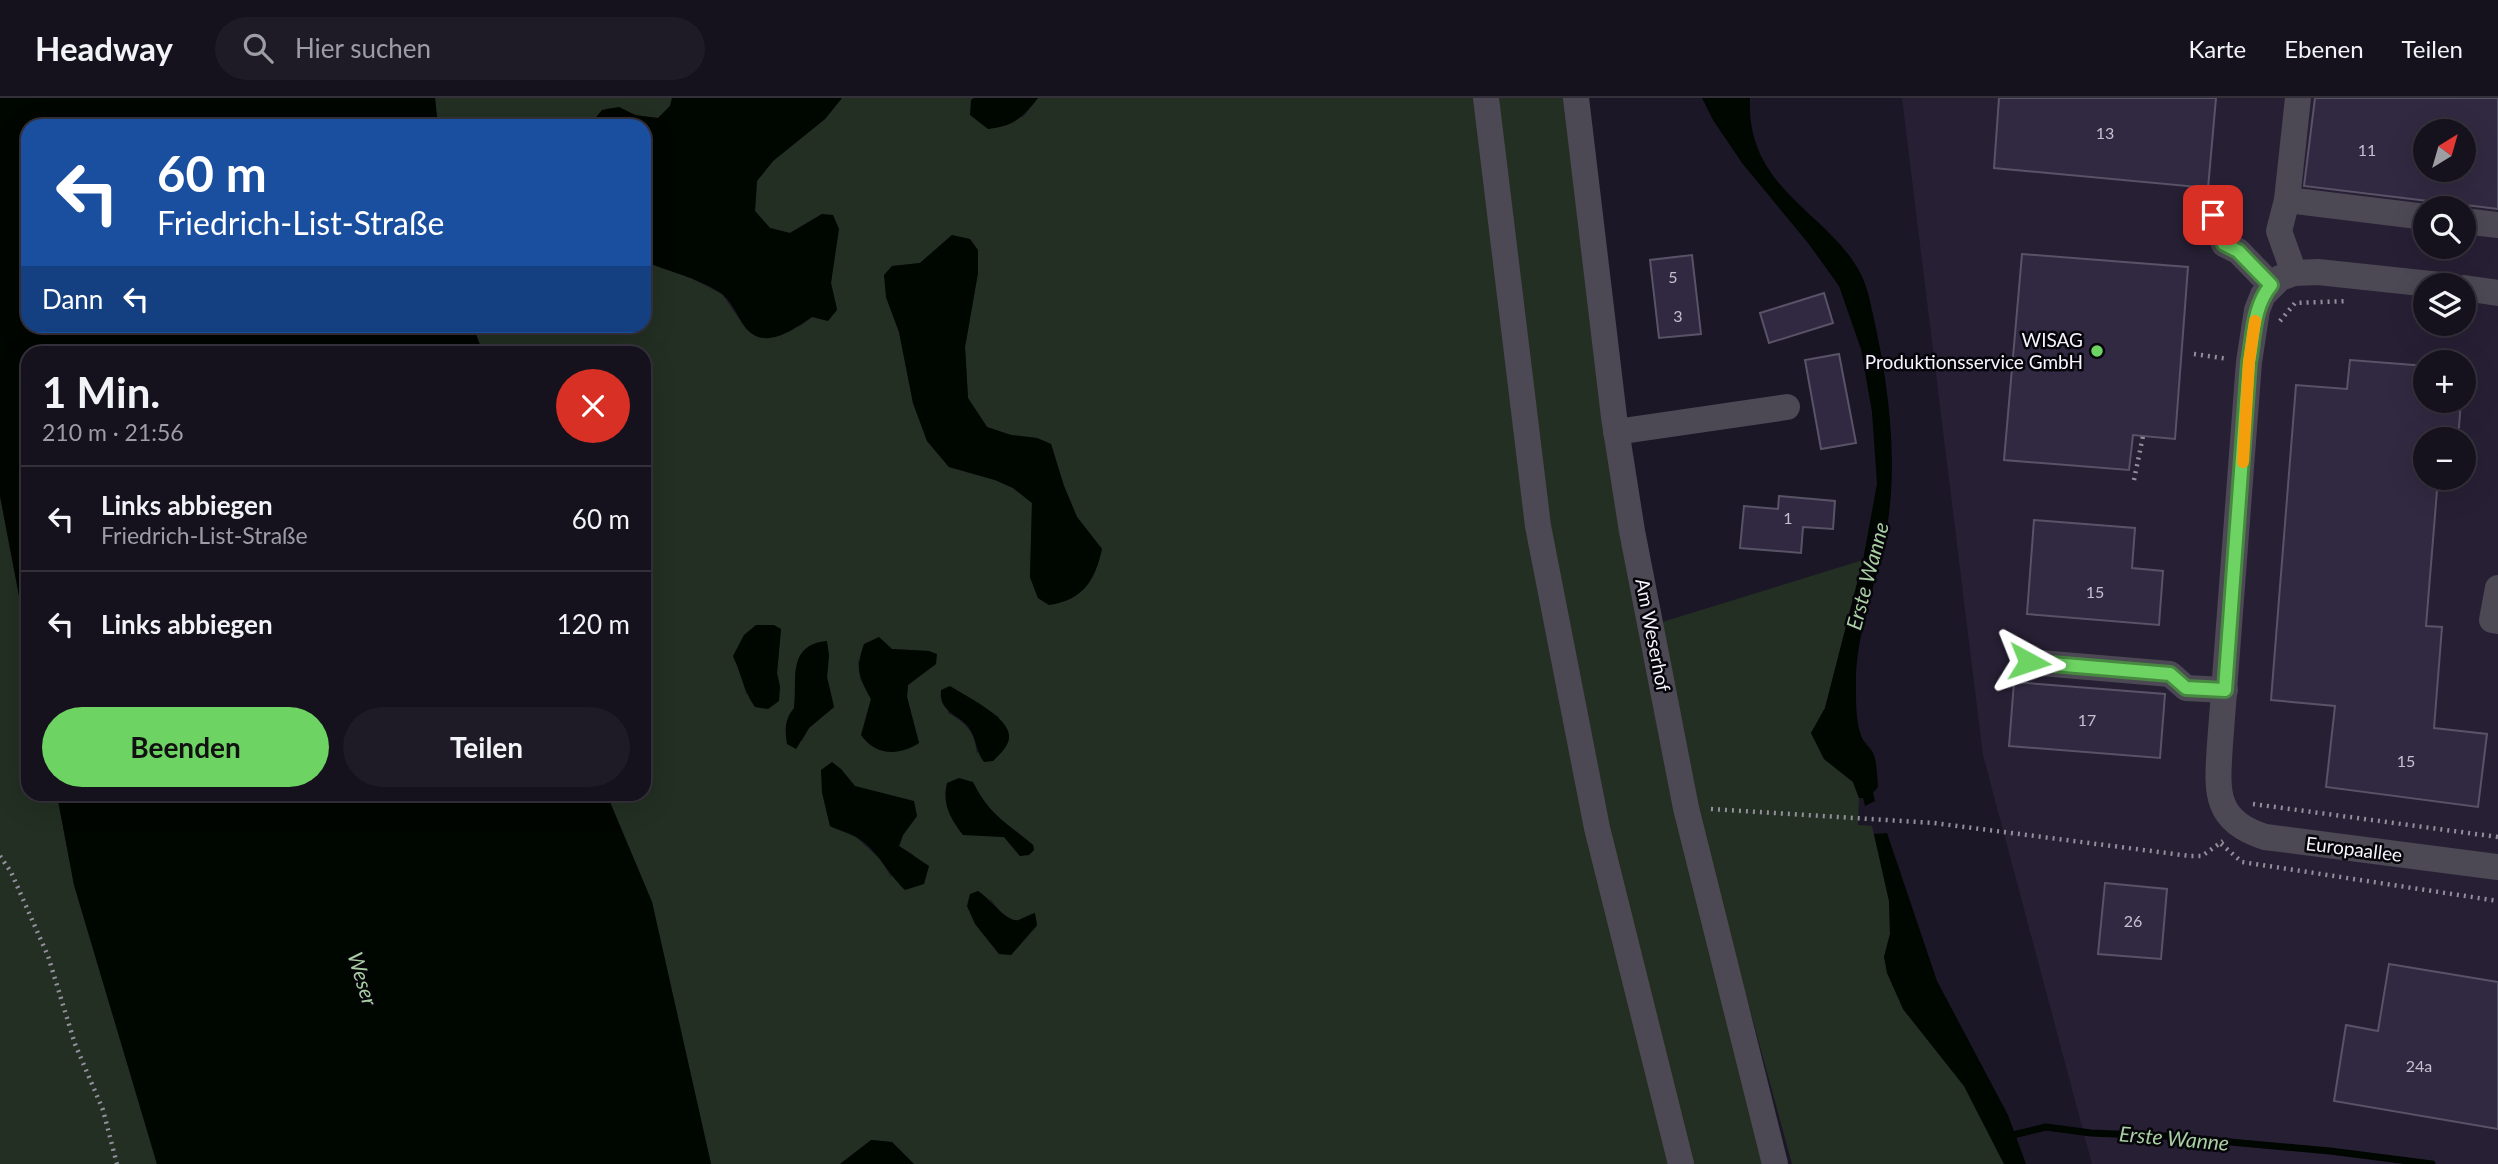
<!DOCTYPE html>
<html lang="de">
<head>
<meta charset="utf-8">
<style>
	body { margin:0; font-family:Lato,sans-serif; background:#1e1a26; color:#f1f3f6; height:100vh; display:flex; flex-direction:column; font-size:26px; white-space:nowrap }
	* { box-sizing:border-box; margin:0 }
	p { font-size:23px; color:#9d9da4 }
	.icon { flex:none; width:38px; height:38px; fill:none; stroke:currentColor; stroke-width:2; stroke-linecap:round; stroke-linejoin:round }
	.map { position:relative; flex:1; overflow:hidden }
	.drawer { position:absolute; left:21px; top:248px; width:630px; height:455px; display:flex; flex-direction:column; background:#15111d; border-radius:21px; box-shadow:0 7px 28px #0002,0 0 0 2px #34313b }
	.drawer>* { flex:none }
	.guide { position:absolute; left:21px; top:21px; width:630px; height:214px; border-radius:21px; box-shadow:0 7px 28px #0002,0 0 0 2px #34313b; background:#1a4fa0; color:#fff; overflow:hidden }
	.needle { width:46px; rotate:37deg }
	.tools { position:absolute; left:2413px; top:21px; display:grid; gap:14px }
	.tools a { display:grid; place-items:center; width:63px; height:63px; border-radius:50%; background:#15111d; box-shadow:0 7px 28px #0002,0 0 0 2px #34313b; font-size:35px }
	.pin { position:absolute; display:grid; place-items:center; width:60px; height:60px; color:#fff; margin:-30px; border-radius:14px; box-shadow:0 4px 10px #0006 }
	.me { position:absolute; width:77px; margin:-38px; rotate:95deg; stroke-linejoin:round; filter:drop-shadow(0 0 5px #0008) }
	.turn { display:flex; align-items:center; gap:24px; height:147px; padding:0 21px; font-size:32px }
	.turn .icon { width:91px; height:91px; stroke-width:2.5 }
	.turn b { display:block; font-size:49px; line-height:60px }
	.then { display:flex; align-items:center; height:66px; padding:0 21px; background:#0003; gap:14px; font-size:26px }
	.round { display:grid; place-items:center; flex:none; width:74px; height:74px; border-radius:37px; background:#1e1a26 }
	.headline { display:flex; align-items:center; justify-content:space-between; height:119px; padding:0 21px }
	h1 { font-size:42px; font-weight:700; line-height:52px }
	.button { display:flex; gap:14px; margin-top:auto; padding:14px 21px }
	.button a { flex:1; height:80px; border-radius:42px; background:#6dd362; color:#111; font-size:28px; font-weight:700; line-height:80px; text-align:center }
	.button a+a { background:#1e1a26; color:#f1f3f6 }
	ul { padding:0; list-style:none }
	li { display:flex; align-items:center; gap:21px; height:105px; padding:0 21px; border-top:2px solid #34313b }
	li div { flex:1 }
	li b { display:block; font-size:26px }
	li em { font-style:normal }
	header { display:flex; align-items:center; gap:42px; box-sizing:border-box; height:98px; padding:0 35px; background:#15111d; border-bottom:2px solid #34313b }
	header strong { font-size:33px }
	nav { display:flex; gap:38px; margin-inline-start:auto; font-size:24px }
	.search { width:490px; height:63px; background:#1e1a26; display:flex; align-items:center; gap:18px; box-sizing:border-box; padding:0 24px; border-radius:38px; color:#9d9da4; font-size:26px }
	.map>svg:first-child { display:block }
</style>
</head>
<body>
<header>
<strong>Headway</strong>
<div class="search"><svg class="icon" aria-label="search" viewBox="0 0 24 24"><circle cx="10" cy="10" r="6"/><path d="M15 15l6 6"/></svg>Hier suchen</div>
<nav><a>Karte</a><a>Ebenen</a><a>Teilen</a></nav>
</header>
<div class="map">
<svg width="2498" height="1066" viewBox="0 0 2498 1066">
	<rect width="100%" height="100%" fill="#1c1727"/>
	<path fill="#272035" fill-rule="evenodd" d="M 1902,0 L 2498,0 L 2498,1066 L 2092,1066 L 1983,657 ZM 2426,33 L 2464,33 L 2464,72 L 2426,72 ZM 2426,110 L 2464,110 L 2464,149 L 2426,149 ZM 2426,187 L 2464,187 L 2464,226 L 2426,226 ZM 2426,264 L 2464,264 L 2464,303 L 2426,303 ZM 2426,341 L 2464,341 L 2464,380 L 2426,380 Z"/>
	<g fill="#232f22" fill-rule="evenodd">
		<path d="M 435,0 L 672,0 L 670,8 L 658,20 C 650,19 642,19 634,16 C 608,8 608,5 589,28 L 438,28 Z"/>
		<path d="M 842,0 L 974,0 L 971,2 L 1023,19 L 1038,0 L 1570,0 L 1596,241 L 1770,1066 L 914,1066 L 892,1044 L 872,1042 L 840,1066 L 711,1066 L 652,804 L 607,697 L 644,696 L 644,256 L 483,255 L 473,228 L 644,228 L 644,163 L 691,180 L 722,196 L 747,232 L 800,228 L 812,219 L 837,211 L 831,185 L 834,158 L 822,116 L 790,135 L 770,130 L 755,113 L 757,83 L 773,63 L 825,21 ZM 952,137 L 978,175 L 965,249 L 968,300 L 987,329 L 1011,337 L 1037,340 L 1051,346 L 1064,388 L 1077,419 L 1102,451 L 1049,507 L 1038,500 L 1030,480 L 1032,405 L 1013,390 L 995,382 L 949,369 L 927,343 L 913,305 L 899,234 L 886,199 L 893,168 L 920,165 ZM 781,531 L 777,575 L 780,589 L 746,596 L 741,575 L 733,558 ZM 817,544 L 829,557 L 827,579 L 834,609 L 809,630 L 802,643 L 789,617 L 794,611 C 798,582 787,560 817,544 ZM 892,551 L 929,553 L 935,566 L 908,587 L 907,599 L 919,645 L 862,637 L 871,601 L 860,580 L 858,563 ZM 950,589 L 999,619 L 977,656 C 975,634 966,625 948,615 ZM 841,671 L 854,688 L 917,718 L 903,737 L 899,748 L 914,757 L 891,779 L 880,761 L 856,739 L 830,728 L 822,695 L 822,672 ZM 973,684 C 989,717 1006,724 1033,747 L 1034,752 L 1020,758 L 1004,739 L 989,738 ZM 989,800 L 1006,820 L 1016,823 L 1034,815 L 1037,828 L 1011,857 Z"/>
		<path d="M 0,398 L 28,545 L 28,696 L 57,697 L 74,787 L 157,1066 L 0,1066 Z"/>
		<path d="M 1863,462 L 1825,610 L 1811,635 L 1824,661 L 1853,684 L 1859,700 L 1858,727 L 1872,728 L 1889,803 L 1890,836 L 1884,859 L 1903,911 L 1964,988 L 2004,1066 L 1792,1066 L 1697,717 L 1659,525 Z"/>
	</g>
	<g fill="#000600">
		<path d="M 0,0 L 435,0 L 438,28 L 28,28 L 28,228 L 473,228 L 483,255 L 28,256 L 28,545 L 0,398 Z"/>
		<path d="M 672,0 L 842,0 L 825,21 L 773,63 L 757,83 L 755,113 L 770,130 L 790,135 L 822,116 L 833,117 L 839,131 L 831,185 L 837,212 L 828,223 L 812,219 C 794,231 764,254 745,229 C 737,218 732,202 719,194 C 696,179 669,174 644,163 L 644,28 L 589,28 L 602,12 L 619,9 L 635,17 L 658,20 L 670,8 Z"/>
		<path d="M 974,0 L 1038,0 C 1022,20 1014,28 988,31 L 970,17 L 971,2 Z"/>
		<path d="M 1702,0 L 1750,0 C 1745,103 1851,119 1869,199 C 1887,275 1900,358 1886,436 C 1876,488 1854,539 1856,592 C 1856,607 1856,626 1862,640 C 1865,646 1872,651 1874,657 C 1877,666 1877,679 1878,689 L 1873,695 L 1875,703 L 1865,708 L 1863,700 L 1859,700 L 1853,684 L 1824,661 L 1811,635 L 1825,610 L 1863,462 L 1877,386 L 1872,314 L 1861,251 L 1839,188 L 1808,145 L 1742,65 L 1713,22 Z"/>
		<path d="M 952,137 L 970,141 L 978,152 L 978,175 L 965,249 L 968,300 L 987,329 L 1011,337 L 1037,340 L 1051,346 L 1064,388 L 1077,419 L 1102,451 C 1095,483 1083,502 1049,507 L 1038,500 L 1030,479 L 1032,405 L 1013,390 L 995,382 L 949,369 L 927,343 L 913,305 L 899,234 L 886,199 L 884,177 L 892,168 L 920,165 Z"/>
		<path d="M 756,527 L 774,527 L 781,531 L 777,575 L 780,589 L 779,603 L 768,611 L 755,609 C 744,594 741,575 733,558 L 744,537 Z"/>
		<path d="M 879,539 L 892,551 L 929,553 L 937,556 L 936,566 L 908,587 L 907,599 L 919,645 C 900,658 875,658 861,637 L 871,601 C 859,579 855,571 864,546 Z"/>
		<path d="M 827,543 L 829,557 L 827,579 L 834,609 L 809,630 L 796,651 L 787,646 C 785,632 784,622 794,610 C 798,582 786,547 827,543 Z"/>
		<path d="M 950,588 C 965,598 1013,620 1009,641 C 1007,650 999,657 993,663 L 984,664 C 976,654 977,644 971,633 C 962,616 938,616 941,592 Z"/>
		<path d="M 832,664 L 841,671 L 855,688 L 914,703 L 917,718 L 903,737 L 899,748 L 929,768 L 924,786 L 905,792 C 888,776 877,751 856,739 C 848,734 838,732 830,728 L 822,694 L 821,672 Z"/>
		<path d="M 959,680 L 973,684 C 989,717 1006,724 1033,747 L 1034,752 L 1029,757 L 1020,758 L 1004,739 L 963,737 C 950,720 942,706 947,685 Z"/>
		<path d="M 57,697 L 607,697 L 652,804 L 711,1066 L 157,1066 L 74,787 Z"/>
		<path d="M 1887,735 L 1937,883 L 2008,1017 L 2026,1066 L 2004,1066 L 1964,988 L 1903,911 L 1887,875 L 1884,859 L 1890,836 L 1889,803 L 1874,736 Z"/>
		<path d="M 978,793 C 990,800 1006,825 1019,822 C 1024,820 1029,817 1035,815 L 1037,827 L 1011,857 L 999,856 L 975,826 L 967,808 L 970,796 Z"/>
		<path d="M 871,1042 L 892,1044 L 914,1066 L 840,1066 Z"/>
	</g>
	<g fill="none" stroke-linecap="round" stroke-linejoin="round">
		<path stroke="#000600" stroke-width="7" d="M 2009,1038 L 2046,1029 L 2091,1035 L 2164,1038 L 2330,1053 L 2432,1066"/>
	</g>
	<g fill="#312941" stroke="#585366" stroke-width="2" fill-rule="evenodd">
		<path d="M 1999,0 L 2216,0 L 2208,90 L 1994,70 Z"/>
		<path d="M 2315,0 L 2498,0 L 2498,111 L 2466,107 L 2455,110 L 2439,110 L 2428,103 L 2304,88 ZM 2426,33 L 2464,33 L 2464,72 L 2426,72 Z"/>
		<path d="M 2022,156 L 2188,169 L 2175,341 L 2133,337 L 2129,372 L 2004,362 Z"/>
		<path d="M 1692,157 L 1701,236 L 1659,240 L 1650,162 Z"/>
		<path d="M 1824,195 L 1833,225 L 1769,245 L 1760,215 Z"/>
		<path d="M 1839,256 L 1856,345 L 1821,351 L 1805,262 Z"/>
		<path d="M 2350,262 L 2426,268 L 2426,303 L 2461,303 L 2458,341 L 2426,341 L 2426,380 L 2438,380 L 2426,528 L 2442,529 L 2434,630 L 2487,636 L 2478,709 L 2326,689 L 2335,608 L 2271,602 L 2296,287 L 2347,291 Z"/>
		<path d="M 1779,398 L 1835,403 L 1833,431 L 1803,429 L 1801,455 L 1740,450 L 1744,408 L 1778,411 Z"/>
		<path d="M 2034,422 L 2135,430 L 2132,470 L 2163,473 L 2159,527 L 2027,516 Z"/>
		<path d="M 2014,584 L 2165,596 L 2160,660 L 2009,648 Z"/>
		<path d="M 2105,785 L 2167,791 L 2161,861 L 2098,856 Z"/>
		<path d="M 2389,866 L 2498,884 L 2498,1031 L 2334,1003 L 2346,927 L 2378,933 Z"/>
	</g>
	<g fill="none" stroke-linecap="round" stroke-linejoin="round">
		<g stroke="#938f9d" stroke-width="4.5" stroke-dasharray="2 5" stroke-linecap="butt">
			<path d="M 2280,223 L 2295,205 L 2347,203"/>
			<path d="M 2194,256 L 2228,261"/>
			<path d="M 2134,382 L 2143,338"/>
			<path d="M 2253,706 L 2498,739"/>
			<path d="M 1711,711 L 1934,725 L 2190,758 L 2202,758 L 2223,743"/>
			<path d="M 2221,746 L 2242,764 L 2498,803"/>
			<path d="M 0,758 L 11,774 L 48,858 L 75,946 L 103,1012 L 117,1066"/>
		</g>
		<g stroke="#4c4854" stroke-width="26">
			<path d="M 1486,0 L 1538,428 L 1597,730 L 1681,1066"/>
			<path d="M 1576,0 L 1614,319 L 1632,433 L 1686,710 L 1775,1066"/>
			<path d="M 2287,102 L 2426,119"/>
			<path d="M 2213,117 L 2224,146 L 2238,153 L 2271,187"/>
			<path d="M 2464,123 L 2498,127"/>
			<path d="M 2294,175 L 2279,133 L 2287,102 L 2298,0"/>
			<path d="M 2440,187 L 2318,174 L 2294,175 L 2280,180 L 2263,197 L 2257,212 L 2249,264 L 2220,646 C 2217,692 2213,723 2265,739 L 2498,769"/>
			<path d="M 2464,190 L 2498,195"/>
			<path d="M 1616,334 L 1787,309"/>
			<path d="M 2498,490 L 2492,522 L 2498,523"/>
			<path d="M 2029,564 L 2170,576 L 2186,590 L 2225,592"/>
		</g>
	</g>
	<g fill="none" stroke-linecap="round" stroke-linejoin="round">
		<defs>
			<path id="route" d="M 2029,564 L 2170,576 L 2186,590 L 2225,592 L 2249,264 C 2254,237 2253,209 2271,187 L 2238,153 L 2224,146 L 2213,117"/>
		</defs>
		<use href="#route" stroke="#478940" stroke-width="18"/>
		<use href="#route" stroke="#6dd362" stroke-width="12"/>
		<path stroke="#f59e0b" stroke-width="12" d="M 2243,364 L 2249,264 L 2255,223"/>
	</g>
	<circle fill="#6dd362" stroke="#06050a" stroke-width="2.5" cx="2097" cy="253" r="7"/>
	<g text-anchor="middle" stroke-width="5" stroke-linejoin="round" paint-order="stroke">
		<g font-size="16" fill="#c5c0cf">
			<text x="2105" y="41">13</text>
			<text x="2367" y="58">11</text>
			<text x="1673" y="185">5</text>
			<text x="1678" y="224">3</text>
			<text x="1788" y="426">1</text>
			<text x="2095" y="500">15</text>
			<text x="2087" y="628">17</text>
			<text x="2406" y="669">15</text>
			<text x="2133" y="829">26</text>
			<text x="2419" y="974">24a</text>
		</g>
		<g font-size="19" fill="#f6f3fe" stroke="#06050a" text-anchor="end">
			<text x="2083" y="249">WISAG<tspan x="2083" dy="22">Produktionsservice GmbH</tspan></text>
		</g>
		<g font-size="19" fill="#f6f3fe" stroke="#06050a">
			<text transform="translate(1653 537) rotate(79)" y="7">Am Weserhof</text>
			<text transform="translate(2354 751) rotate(7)" y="7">Europaallee</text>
		</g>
		<g font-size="21" font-style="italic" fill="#a8cfa2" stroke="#06050a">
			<text transform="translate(1868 478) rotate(-75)" y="7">Erste Wanne</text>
			<text transform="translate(362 881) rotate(73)" y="7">Weser</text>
			<text transform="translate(2174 1041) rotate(5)" y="7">Erste Wanne</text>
		</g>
	</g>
</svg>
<div class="tools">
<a><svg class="needle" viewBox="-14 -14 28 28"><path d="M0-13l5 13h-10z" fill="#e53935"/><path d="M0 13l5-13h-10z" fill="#9d9da4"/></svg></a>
<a><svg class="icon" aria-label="search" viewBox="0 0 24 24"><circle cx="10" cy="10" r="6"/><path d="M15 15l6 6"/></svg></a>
<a><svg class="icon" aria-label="layers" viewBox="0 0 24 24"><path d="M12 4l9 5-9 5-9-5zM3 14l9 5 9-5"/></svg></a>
<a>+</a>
<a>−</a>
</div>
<div class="pin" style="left:2213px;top:117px;background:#d93025"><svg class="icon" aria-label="arrive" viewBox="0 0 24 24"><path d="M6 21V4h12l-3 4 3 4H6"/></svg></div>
<svg class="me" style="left:2029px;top:564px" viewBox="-20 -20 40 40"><path d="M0-17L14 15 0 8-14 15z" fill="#6dd362" stroke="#fff" stroke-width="4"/></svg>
<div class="guide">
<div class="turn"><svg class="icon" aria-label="left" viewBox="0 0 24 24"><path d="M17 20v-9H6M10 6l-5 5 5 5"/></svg><div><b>60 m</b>Friedrich-List-Straße</div></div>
<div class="then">Dann<svg class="icon" aria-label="left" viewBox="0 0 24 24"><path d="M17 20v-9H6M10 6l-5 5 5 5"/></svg></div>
</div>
<section class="drawer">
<div class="headline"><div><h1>1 Min.</h1><p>210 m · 21:56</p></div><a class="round" style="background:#d93025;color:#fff"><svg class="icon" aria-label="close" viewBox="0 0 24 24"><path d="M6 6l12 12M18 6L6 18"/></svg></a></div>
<ul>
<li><svg class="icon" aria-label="left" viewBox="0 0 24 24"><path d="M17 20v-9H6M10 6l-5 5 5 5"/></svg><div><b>Links abbiegen</b><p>Friedrich-List-Straße</p></div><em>60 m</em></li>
<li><svg class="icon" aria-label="left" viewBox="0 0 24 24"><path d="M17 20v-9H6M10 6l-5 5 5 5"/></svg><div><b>Links abbiegen</b></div><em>120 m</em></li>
</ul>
<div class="button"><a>Beenden</a><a>Teilen</a></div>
</section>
</div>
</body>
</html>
